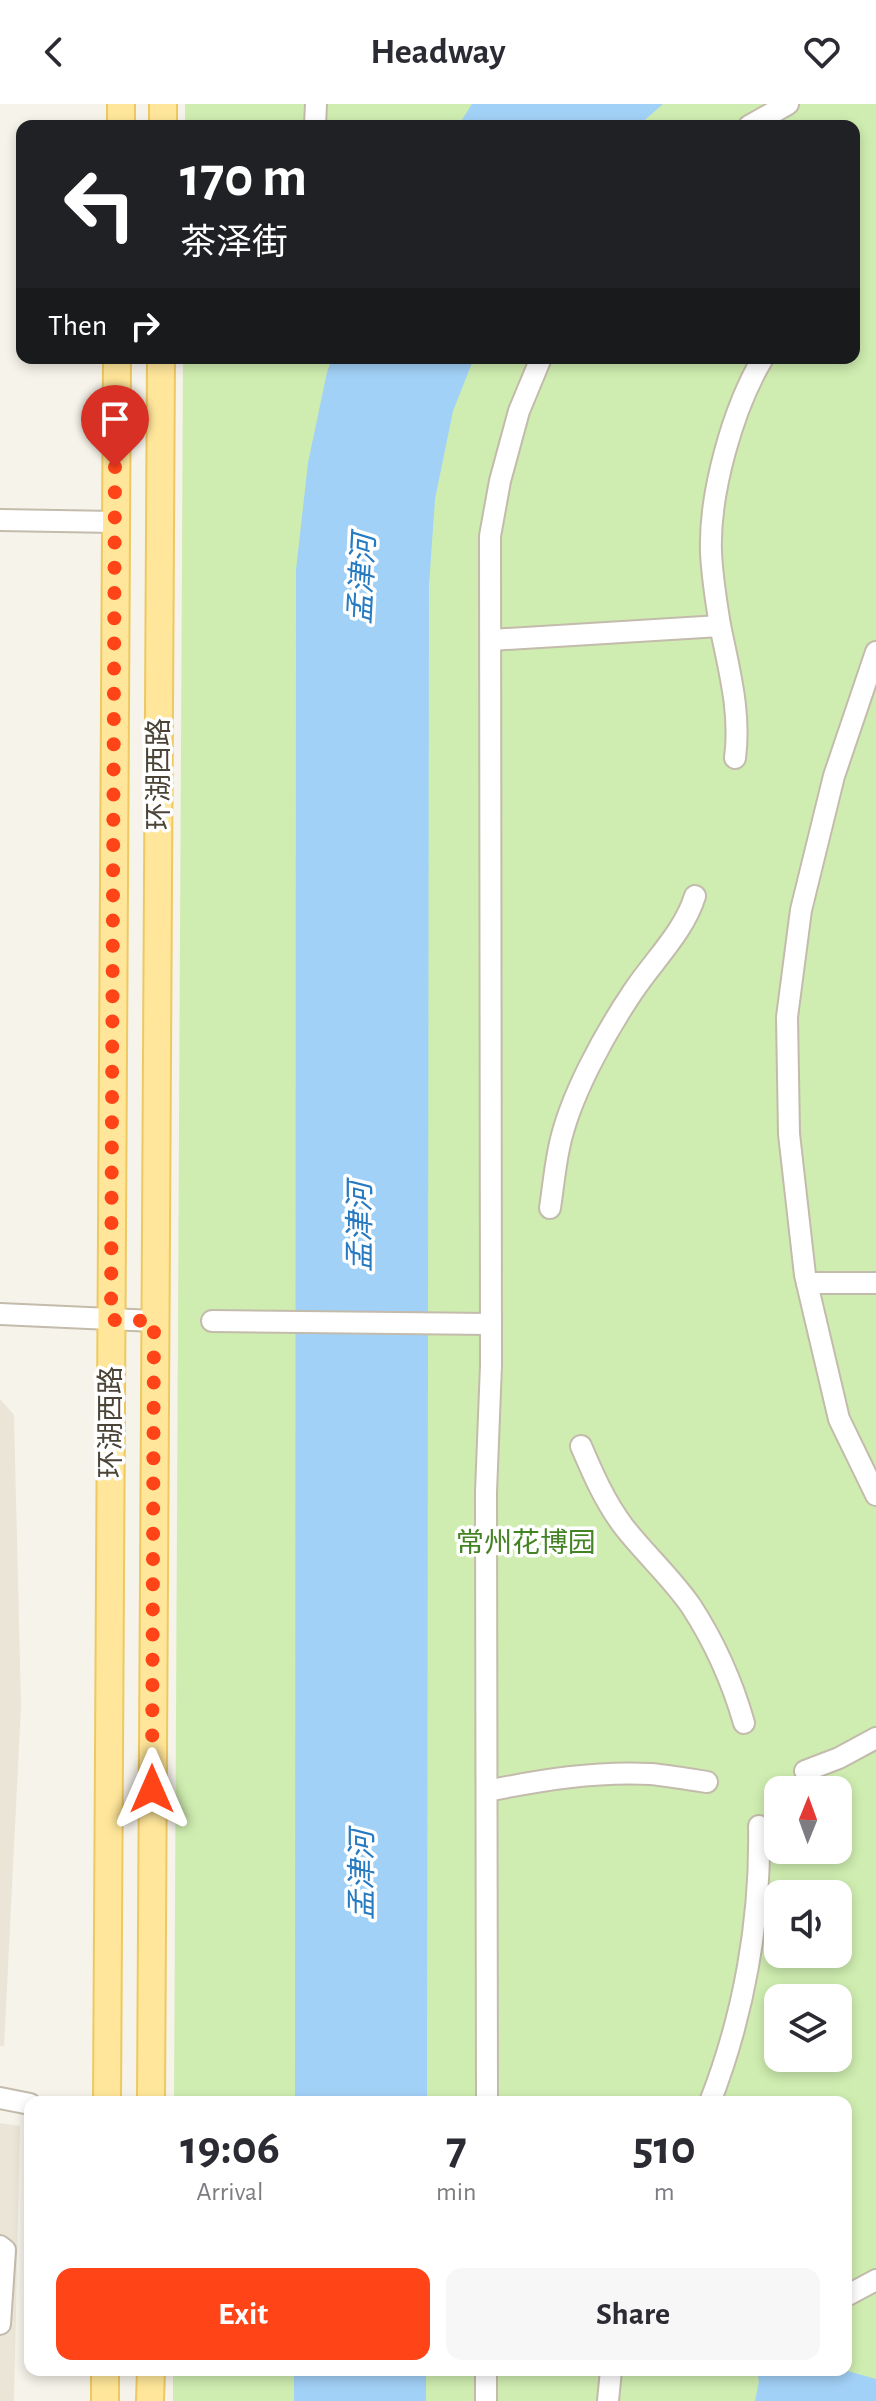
<!DOCTYPE html>
<html lang="en">
<head>
<meta charset="utf-8">
<style>
	body { margin:0; font-family:"Alegreya Sans","Noto Sans SC",sans-serif; background:#f7f7f7; color:#2b2b33; height:100vh; display:flex; flex-direction:column; font-size:30px; white-space:nowrap }
	* { box-sizing:border-box; margin:0 }
	p { font-size:26px; color:#7c7c81 }
	.icon { flex:none; width:44px; height:44px; fill:none; stroke:currentColor; stroke-width:2; stroke-linecap:round; stroke-linejoin:round }
	.map { position:relative; flex:1; overflow:hidden }
	.panel { position:absolute; left:24px; top:1992px; width:828px; height:280px; display:flex; flex-direction:column; background:#fff; border-radius:16px; box-shadow:0 4px 12px #0003 }
	.panel>* { flex:none }
	.guide { position:absolute; left:16px; top:16px; width:844px; height:244px; border-radius:16px; box-shadow:0 4px 12px #0003; background:#202124; color:#fff; overflow:hidden }
	.needle { width:52px; rotate:1deg }
	.tools { position:absolute; left:764px; top:1672px; display:grid; gap:16px }
	.tools a { display:grid; place-items:center; width:88px; height:88px; border-radius:16px; background:#fff; box-shadow:0 4px 12px #0003; font-size:40px }
	.pin { position:absolute; display:grid; place-items:center; width:68px; height:68px; color:#fff; margin:-82px -34px; border-radius:50% 50% 50% 0; rotate:-45deg; box-shadow:0 0 8px #0007 }
	.pin .icon { rotate:45deg }
	.me { position:absolute; width:88px; margin:-44px; rotate:0deg; stroke-linejoin:round; filter:drop-shadow(0 0 6px #0008) }
	.turn { display:flex; align-items:center; gap:28px; height:168px; padding:0 32px; font-size:36px }
	.turn .icon { width:104px; height:104px; stroke-width:2.5 }
	.turn b { display:block; font-size:56px; line-height:68px }
	.then { display:flex; align-items:center; height:76px; padding:0 32px; background:#0003; gap:16px; font-size:30px }
	.eta { display:flex; justify-content:space-evenly; align-items:center; height:136px; text-align:center }
	.eta b { font-size:48px; font-weight:700; line-height:56px }
	.button { display:flex; gap:16px; margin-top:auto; padding:16px 32px }
	.button a { flex:1; height:92px; border-radius:16px; background:#ff4418; color:#fff; font-size:32px; font-weight:700; line-height:92px; text-align:center }
	.button a+a { background:#f7f7f7; color:#2b2b33 }
	header { display:flex; justify-content:space-between; align-items:center; height:104px; padding:0 32px; background:#fff; font-size:36px; font-weight:700 }
	.map>svg:first-child { display:block }
</style>
</head>
<body>
<header><svg class="icon" aria-label="back" viewBox="0 0 24 24"><path d="M15 5l-7 7 7 7"/></svg>Headway<svg class="icon" aria-label="heart" viewBox="0 0 24 24"><path d="M12 20l-8-8c-3-5 5-10 8-4 3-6 11-1 8 4z"/></svg></header>
<div class="map">
<svg width="876" height="2297" viewBox="0 0 876 2297">
	<rect width="100%" height="100%" fill="#f6f3ea"/>
	<g fill="#eae5d7">
		<path d="M 0,1295 L 14,1311 L 21,1602 L 4,1942 L 0,1942 Z"/>
		<path d="M 0,2019 L 20,2022 L 14,2297 L 0,2297 Z"/>
	</g>
	<path fill="#cfedb0" fill-rule="evenodd" d="M 185,0 L 876,0 L 876,2297 L 173,2297 L 173,2266 L 846,2266 L 846,1998 L 174,1998 L 183,254 L 854,254 L 854,22 L 185,22 ZM 778,1686 L 838,1686 L 838,1746 L 778,1746 ZM 778,1790 L 838,1790 L 838,1850 L 778,1850 ZM 778,1894 L 838,1894 L 838,1954 L 778,1954 Z"/>
	<g fill="#a2d1f7">
		<path d="M 472,0 L 663,0 L 638,22 L 458,22 Z"/>
		<path d="M 332,254 L 474,254 L 453,307 L 435,395 L 429,482 L 427,1998 L 295,1998 L 296,466 L 308,359 L 327,268 Z"/>
		<rect x="294" y="2266" width="132" height="31"/>
		<path d="M 757,2266 L 844,2266 L 876,2275 L 876,2297 L 755,2297 L 759,2278 Z"/>
	</g>
	<g fill="none" stroke-linecap="round" stroke-linejoin="round">
		<defs>
			<g id="minor">
				<path d="M 315,22 L 316,0"/>
				<path d="M 749,22 L 788,0"/>
				<path d="M 0,416 L 115,418"/>
				<path d="M 491,536 L 720,522"/>
				<path d="M 876,548 L 834,672 L 801,806 L 787,913 L 789,1030 L 805,1171 L 839,1315 L 876,1391"/>
				<path d="M 735,654 C 741,608 729,566 720,521 C 716,497 712,472 711,448 C 709,389 733,304 763,254"/>
				<path d="M 550,1104 C 553,1084 555,1063 559,1044 C 569,994 604,931 632,889 C 653,857 684,828 695,792"/>
				<path d="M 807,1179 L 876,1179"/>
				<path d="M 0,1210 L 154,1217"/>
				<path d="M 212,1217 L 491,1220"/>
				<path d="M 581,1342 C 593,1370 605,1398 624,1423 C 645,1450 671,1473 691,1502 C 715,1539 732,1577 744,1619"/>
				<path d="M 805,1667 L 839,1654 L 876,1634"/>
				<path d="M 487,1687 C 541,1676 596,1667 651,1670 C 669,1672 688,1675 707,1678"/>
				<path d="M 0,1994 L 30,2000"/>
				<path d="M 487,1998 L 486,1388 L 491,1261 L 490,432 L 500,377 L 519,307 L 541,254"/>
				<path d="M 710,1998 C 744,1911 761,1815 759,1722"/>
				<path d="M 0,2142 L 5,2146 L 0,2220"/>
				<path d="M 846,2192 L 876,2176"/>
				<path d="M 486,2297 L 486,2266"/>
				<path d="M 608,2297 L 611,2266"/>
			</g>
			<g id="major">
				<path d="M 163,0 L 163,22"/>
				<path d="M 121,22 L 121,0"/>
				<path d="M 107,1998 L 117,254"/>
				<path d="M 151,1998 L 161,254"/>
				<path d="M 105,2297 L 105,2266"/>
				<path d="M 150,2297 L 151,2266"/>
			</g>
		</defs>
		<use href="#minor" stroke="#c3bbab" stroke-width="24"/>
		<use href="#major" stroke="#eec960" stroke-width="30"/>
		<use href="#minor" stroke="#fff" stroke-width="20"/>
		<use href="#major" stroke="#ffe69a" stroke-width="26"/>
	</g>
	<g fill="none" stroke-linecap="round" stroke-linejoin="round">
		<path stroke="#ff4418" stroke-width="14" stroke-dasharray="0 25.2" d="M 115,363 L 111,1216 L 154,1217 L 152,1685"/>
	</g>
	<g text-anchor="middle" stroke-width="7" stroke-linejoin="round" paint-order="stroke">
		<g font-size="28" fill="#4b4437" stroke="#fff">
			<text transform="translate(158 670) rotate(-90)" y="10">环湖西路</text>
			<text transform="translate(110 1318) rotate(-90)" y="10">环湖西路</text>
		</g>
		<g font-size="28" fill="#448324" stroke="#fff">
			<text x="526" y="1448">常州花博园</text>
		</g>
		<g font-size="30" font-style="italic" fill="#257ac2" stroke="#fff">
			<text transform="translate(362 475) rotate(-87)" y="10">孟津河</text>
			<text transform="translate(360 1123) rotate(-90)" y="10">孟津河</text>
			<text transform="translate(362 1771) rotate(-90)" y="10">孟津河</text>
		</g>
	</g>
</svg>
<div class="tools">
<a><svg class="needle" viewBox="-14 -14 28 28"><path d="M0-13l5 13h-10z" fill="#e53935"/><path d="M0 13l5-13h-10z" fill="#7c7c81"/></svg></a>
<a><svg class="icon" aria-label="sound" viewBox="0 0 24 24"><path d="M4 9h4l5-4v14l-5-4H4zM17 9q2 3 0 6"/></svg></a>
<a><svg class="icon" aria-label="layers" viewBox="0 0 24 24"><path d="M12 4l9 5-9 5-9-5zM3 14l9 5 9-5"/></svg></a>
</div>
<div class="pin" style="left:115px;top:363px;background:#d93025"><svg class="icon" aria-label="arrive" viewBox="0 0 24 24"><path d="M6 21V4h12l-3 4 3 4H6"/></svg></div>
<svg class="me" style="left:152px;top:1685px" viewBox="-20 -20 40 40"><path d="M0-17L14 15 0 8-14 15z" fill="#ff4418" stroke="#fff" stroke-width="4"/></svg>
<div class="guide">
<div class="turn"><svg class="icon" aria-label="left" viewBox="0 0 24 24"><path d="M17 20v-9H6M10 6l-5 5 5 5"/></svg><div><b>170 m</b>茶泽街</div></div>
<div class="then">Then<svg class="icon" aria-label="right" viewBox="0 0 24 24"><path d="M7 20v-9h11M14 6l5 5-5 5"/></svg></div>
</div>
<section class="panel">
<div class="eta">
<div><b>19:06</b><p>Arrival</p></div>
<div><b>7</b><p>min</p></div>
<div><b>510</b><p>m</p></div>
</div>
<div class="button"><a>Exit</a><a>Share</a></div>
</section>
</div>
</body>
</html>
